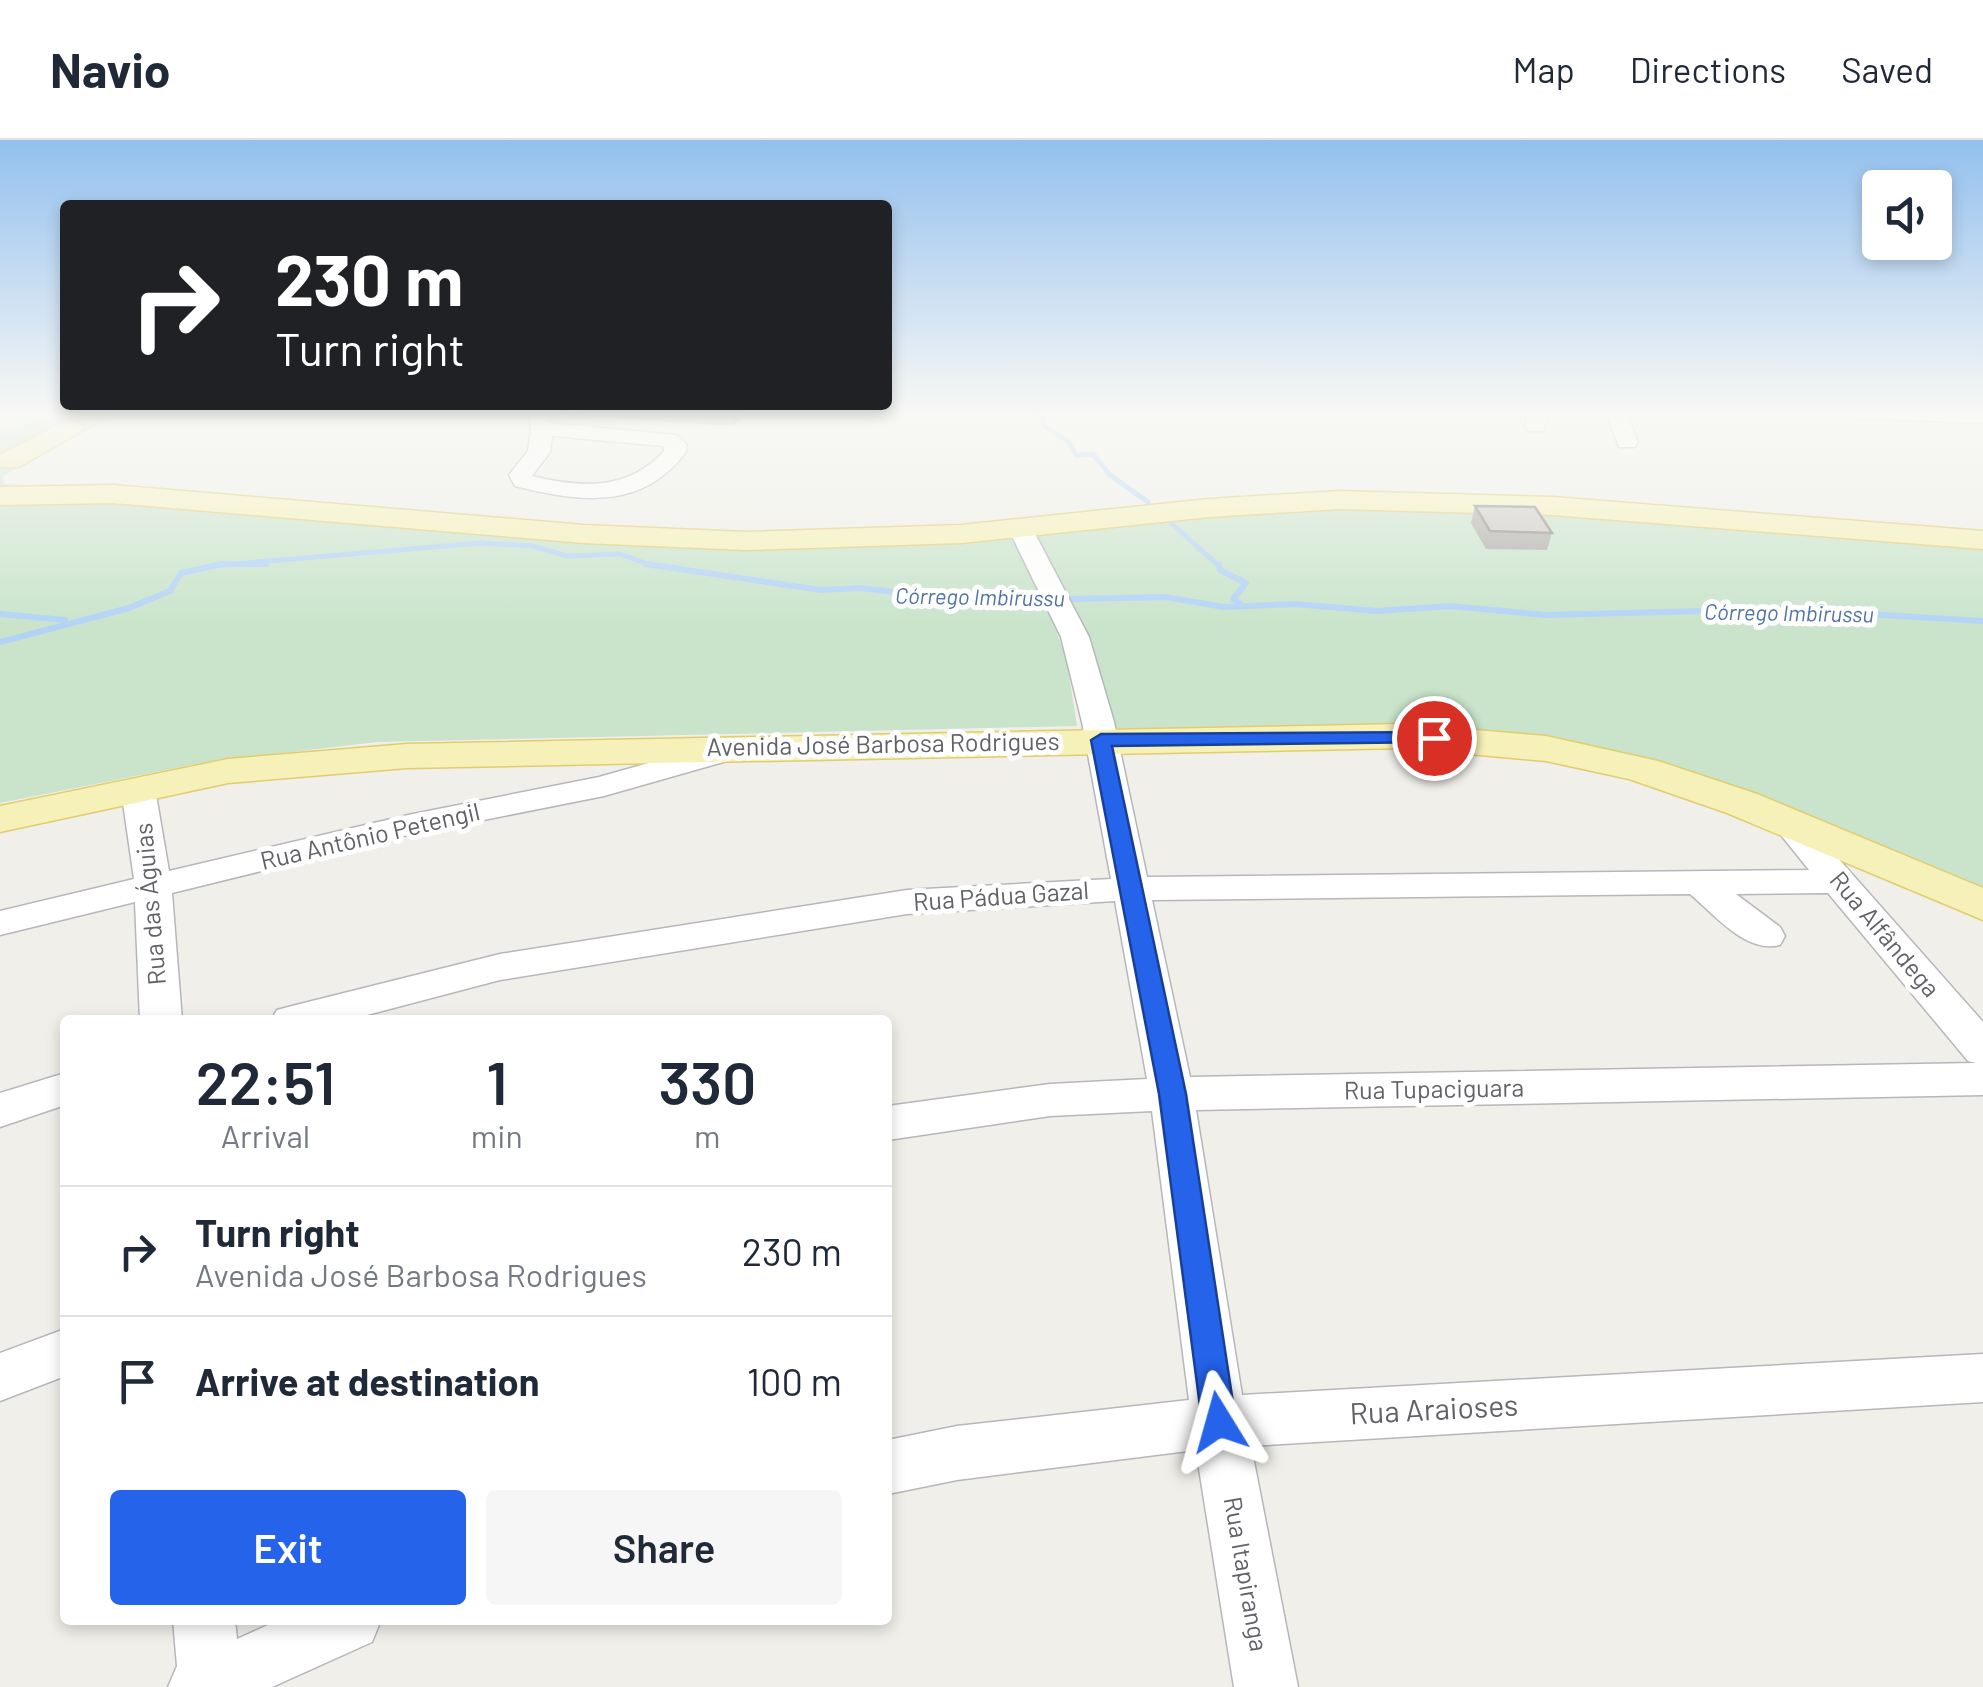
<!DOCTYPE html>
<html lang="en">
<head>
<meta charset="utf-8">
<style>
	body { margin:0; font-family:Barlow,sans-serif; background:#f6f6f7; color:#1f2937; height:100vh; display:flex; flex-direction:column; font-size:38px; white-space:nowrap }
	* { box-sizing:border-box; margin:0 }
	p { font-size:32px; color:#747a83 }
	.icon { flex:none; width:55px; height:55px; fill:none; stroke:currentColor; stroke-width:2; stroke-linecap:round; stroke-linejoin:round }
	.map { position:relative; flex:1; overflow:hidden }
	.sheet { position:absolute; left:60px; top:875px; width:832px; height:610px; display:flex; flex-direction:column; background:#fff; border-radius:10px; box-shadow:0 5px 15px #0003 }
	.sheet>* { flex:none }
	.banner { position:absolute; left:60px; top:60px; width:832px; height:210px; border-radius:10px; box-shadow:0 5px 15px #0003; background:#202124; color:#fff; overflow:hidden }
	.buttons { position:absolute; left:1862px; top:30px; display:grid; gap:20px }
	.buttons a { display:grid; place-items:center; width:90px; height:90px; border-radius:10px; background:#fff; box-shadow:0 5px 15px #0003; font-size:50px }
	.pin { position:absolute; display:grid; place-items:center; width:85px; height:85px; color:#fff; margin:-42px; border:5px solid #fff; border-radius:50%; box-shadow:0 2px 10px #0007 }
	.me { position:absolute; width:110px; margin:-55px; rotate:352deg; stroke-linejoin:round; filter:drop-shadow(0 0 8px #0008) }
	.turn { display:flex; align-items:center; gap:35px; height:210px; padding:0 50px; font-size:45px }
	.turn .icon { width:130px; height:130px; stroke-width:2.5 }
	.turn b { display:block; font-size:70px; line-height:85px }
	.eta { display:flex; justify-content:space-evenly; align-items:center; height:170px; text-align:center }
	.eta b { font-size:60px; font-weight:600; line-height:70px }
	.button { display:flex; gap:20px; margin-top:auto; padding:20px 50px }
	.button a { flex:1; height:115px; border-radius:10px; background:#2563eb; color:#fff; font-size:40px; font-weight:600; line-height:115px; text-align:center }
	.button a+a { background:#f6f6f7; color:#1f2937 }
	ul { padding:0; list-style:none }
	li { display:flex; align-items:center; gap:30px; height:130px; padding:0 50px; border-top:2px solid #e0e1e3 }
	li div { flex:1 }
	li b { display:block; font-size:38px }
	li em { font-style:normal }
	header { display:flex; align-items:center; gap:60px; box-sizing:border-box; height:140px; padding:0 50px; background:#fff; border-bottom:2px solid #e0e1e3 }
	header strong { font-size:48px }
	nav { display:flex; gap:55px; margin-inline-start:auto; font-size:35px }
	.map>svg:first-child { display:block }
</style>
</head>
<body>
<header>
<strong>Navio</strong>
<nav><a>Map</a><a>Directions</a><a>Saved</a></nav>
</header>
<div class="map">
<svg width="1983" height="1547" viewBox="0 0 1983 1547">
	<rect width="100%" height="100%" fill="#f0efe9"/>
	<path fill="#c9e4cb" d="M 78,271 L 112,275 L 3,336 L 4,344 L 581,385 L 741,393 L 820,393 L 1275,368 L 1466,366 L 1983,403 L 1983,775 L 1772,679 L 1536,607 L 1084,599 C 1076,550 1068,508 1045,464 L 1066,516 L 1077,586 L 377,602 L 206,622 L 0,663 L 0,290 Z"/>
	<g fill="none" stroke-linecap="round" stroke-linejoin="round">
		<g stroke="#b3d3f6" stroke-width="5">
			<path d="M 1034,271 L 1042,277 L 1044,286 L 1069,302 L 1076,315 L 1093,314 L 1110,335 L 1148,362"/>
			<path d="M 1171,383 L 1219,426"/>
			<path d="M 211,426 L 480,403 L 532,406 L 568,416 L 619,414 L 654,426"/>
		</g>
		<g stroke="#b3d3f6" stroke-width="6">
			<path d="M 646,424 L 821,450 L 860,448 L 974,461 L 1166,457 L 1224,467 L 1294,464 L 1377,471 L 1450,466 L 1546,475 L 1783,469 L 1983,481"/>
			<path d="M 1219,424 L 1220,430 L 1246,443 L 1233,459 L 1242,465"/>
			<path d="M 0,474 L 65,480"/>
			<path d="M 0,502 L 129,468 L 170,451 L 181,433 L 222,424 L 266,424"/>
		</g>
		<defs>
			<g id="minor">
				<path d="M 528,271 L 550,271 L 547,276 L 550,283 L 677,295 L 686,304 L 686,312 C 642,371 579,362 515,346 L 509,335 L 528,311 L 531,289 ZM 552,296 L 663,306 L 664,311 C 628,351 581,348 532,336 L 550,312 Z"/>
				<path d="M 1529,271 L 1549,271 L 1543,291 L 1529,291 L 1525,287 Z"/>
				<path d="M 1605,271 L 1625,271 L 1638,302 L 1635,307 L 1619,307 Z"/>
				<path d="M 1813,271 L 1983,271 L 1983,283 L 1823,277 Z"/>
				<path d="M 1020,381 L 1032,388 L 1089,497 L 1114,582 L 1147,737 L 1809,730 L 1769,680 L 1774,673 L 1786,670 L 1798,673 L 1983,882 L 1983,955 L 1196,970 L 1242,1255 L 1983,1214 L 1983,1262 L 1251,1306 L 1298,1547 L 1234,1547 L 1196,1310 L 957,1340 L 888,1354 L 888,1300 L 957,1286 L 1189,1260 L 1152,971 L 1050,976 L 888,1000 L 888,966 L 1050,944 L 1147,939 L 1115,761 L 907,774 L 500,840 L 348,880 L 271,880 L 277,870 L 292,866 L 500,814 L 907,750 L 1111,739 L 1082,582 L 1061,497 L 1008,388 ZM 1828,753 L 1968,921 L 1976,923 L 1190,937 L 1152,760 L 1690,754 C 1714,774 1746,814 1780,805 L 1785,796 L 1780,787 L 1736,754 Z"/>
				<path d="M 737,598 L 748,601 L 753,608 L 748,615 L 604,656 L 408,695 L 172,753 L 182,880 L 140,880 L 135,762 L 0,795 L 0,771 L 134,739 L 121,649 L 126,642 L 150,642 L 155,649 L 169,731 L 408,675 L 599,637 Z"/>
				<path d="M 65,933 L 65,965 L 0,987 L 0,953 Z"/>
				<path d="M 65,1189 L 65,1236 L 0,1261 L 0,1213 Z"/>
				<path d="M 173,1480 L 235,1480 L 237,1499 L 279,1480 L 381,1480 L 372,1502 L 272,1547 L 168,1547 L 177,1526 Z"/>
			</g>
			<g id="major">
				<path d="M 85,271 L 117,271 L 19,327 L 0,327 L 0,315 Z"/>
				<path d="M 113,345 L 584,385 L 746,392 L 961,385 L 1209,359 L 1339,351 L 1553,357 L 1983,391 L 1983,409 L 1553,375 L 1339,369 L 1209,377 L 961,403 L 746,410 L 584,403 L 113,363 L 0,365 L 0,347 Z"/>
				<path d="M 1404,584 L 1546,596 L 1658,621 L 1757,654 L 1983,748 L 1983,780 L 1727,673 L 1629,639 L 1546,621 L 1404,608 L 407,628 L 228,643 L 0,692 L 0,666 L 228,619 L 407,604 Z"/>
			</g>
		</defs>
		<use href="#minor" stroke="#b6b7bb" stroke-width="3"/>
		<use href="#major" stroke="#e2cc70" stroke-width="3"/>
		<use href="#minor" fill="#fff" fill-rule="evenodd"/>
		<use href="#major" fill="#f6f1b8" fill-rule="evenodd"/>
	</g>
	<g fill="#afaea9">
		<path d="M 552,271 L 747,271 L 733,286 L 553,274 Z"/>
		<path d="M 1475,366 L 1552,393 L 1547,410 L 1486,409 L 1471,383 Z"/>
	</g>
	<path fill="#8f8d8a" d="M 731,271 L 747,271 L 733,286 Z"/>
	<path fill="#cccac5" stroke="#8f8d8a" stroke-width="2.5" d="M 1475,366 L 1535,367 L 1552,393 L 1490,391 Z"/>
	<linearGradient id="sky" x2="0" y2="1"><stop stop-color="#93c0ee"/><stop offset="0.56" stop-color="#f8f8f5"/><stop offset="1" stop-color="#f8f8f5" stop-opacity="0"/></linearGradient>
	<rect width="1983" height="487" fill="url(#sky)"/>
	<path fill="#2563eb" stroke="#184099" stroke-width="2.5" d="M 1434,592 L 1443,598 L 1441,602 L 1112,606 L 1186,954 L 1236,1282 L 1231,1293 L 1219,1298 L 1207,1293 L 1202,1282 L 1159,954 L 1091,600 L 1101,594 Z"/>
	<g text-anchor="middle" stroke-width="10" stroke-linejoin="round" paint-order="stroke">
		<g font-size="22" font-style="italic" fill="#5173a6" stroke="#fff">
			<text transform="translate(980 457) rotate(1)" y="8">Córrego Imbirussu</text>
			<text transform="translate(1789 473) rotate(1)" y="8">Córrego Imbirussu</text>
		</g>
		<g font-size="25" fill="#606267" stroke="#fff">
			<text transform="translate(883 604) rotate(-1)" y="9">Avenida José Barbosa Rodrigues</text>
			<text transform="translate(370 696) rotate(-13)" y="9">Rua Antônio Petengil</text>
			<text transform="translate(1001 756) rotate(-4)" y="9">Rua Pádua Gazal</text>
			<text transform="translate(150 764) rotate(-95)" y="9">Rua das Águias</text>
			<text transform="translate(1885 794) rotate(50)" y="9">Rua Alfândega</text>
			<text transform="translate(1434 949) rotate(-1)" y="9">Rua Tupaciguara</text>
			<text transform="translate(1246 1434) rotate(80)" y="9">Rua Itapiranga</text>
		</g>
		<g font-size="30" fill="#606267" stroke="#fff">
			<text transform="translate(1434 1270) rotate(-3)" y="10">Rua Araioses</text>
		</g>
	</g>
</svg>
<div class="buttons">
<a><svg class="icon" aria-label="sound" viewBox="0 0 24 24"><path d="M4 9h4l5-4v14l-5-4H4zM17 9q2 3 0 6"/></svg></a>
</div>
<div class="pin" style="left:1434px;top:598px;background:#d93025"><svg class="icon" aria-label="arrive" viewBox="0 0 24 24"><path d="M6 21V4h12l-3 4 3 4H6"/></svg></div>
<svg class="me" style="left:1219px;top:1282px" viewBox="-20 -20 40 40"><path d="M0-17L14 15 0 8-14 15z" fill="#2563eb" stroke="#fff" stroke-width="4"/></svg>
<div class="banner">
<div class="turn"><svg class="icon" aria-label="right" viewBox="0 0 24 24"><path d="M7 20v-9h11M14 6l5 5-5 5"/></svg><div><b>230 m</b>Turn right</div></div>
</div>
<section class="sheet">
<div class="eta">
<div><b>22:51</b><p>Arrival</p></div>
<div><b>1</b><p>min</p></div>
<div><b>330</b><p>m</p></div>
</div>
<ul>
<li><svg class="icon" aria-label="right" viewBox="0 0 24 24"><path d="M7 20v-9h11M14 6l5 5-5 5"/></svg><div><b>Turn right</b><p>Avenida José Barbosa Rodrigues</p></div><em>230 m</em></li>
<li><svg class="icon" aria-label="arrive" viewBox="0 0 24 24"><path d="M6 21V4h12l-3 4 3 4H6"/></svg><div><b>Arrive at destination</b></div><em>100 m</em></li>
</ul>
<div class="button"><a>Exit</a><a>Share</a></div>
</section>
</div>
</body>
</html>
